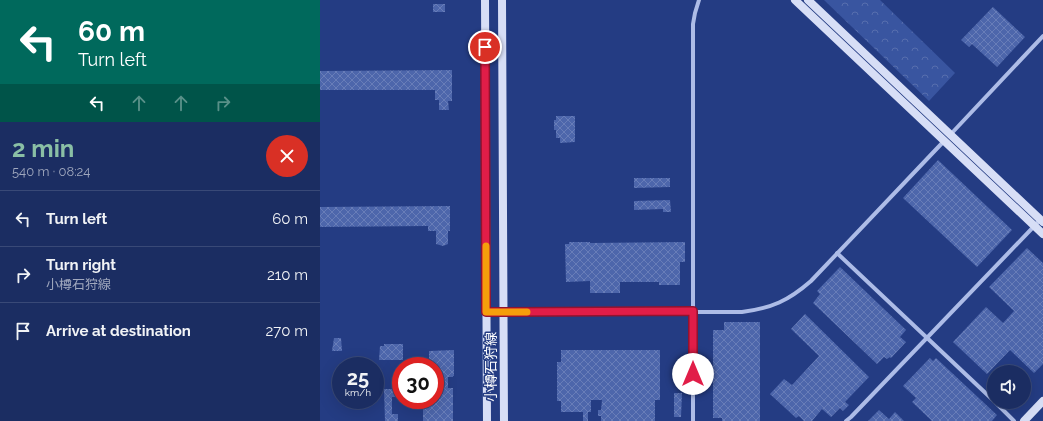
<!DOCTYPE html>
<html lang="en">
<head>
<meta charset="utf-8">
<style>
	body { margin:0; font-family:Raleway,"Noto Sans JP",sans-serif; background:#28396b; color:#f1f3f6; height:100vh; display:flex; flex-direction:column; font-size:15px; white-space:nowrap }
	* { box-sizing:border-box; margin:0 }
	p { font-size:13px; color:#a0a8be }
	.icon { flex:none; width:22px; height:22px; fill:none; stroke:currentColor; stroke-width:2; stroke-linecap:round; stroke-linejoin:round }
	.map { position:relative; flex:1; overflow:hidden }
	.side { display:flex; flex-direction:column; background:#1b2d62; width:320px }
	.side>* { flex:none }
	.banner { background:#00695c; color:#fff; overflow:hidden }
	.controls { position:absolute; left:667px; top:365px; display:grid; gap:8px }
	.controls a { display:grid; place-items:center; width:44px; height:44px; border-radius:50%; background:#1b2d62; box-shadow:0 4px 16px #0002,0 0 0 1px #394977; font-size:20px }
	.speed { position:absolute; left:12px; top:357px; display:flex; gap:8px; font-size:20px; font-weight:700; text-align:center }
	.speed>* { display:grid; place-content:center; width:52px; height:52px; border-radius:50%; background:#1b2d62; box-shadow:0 4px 16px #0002,0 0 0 1px #394977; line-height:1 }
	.speed small { font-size:10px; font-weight:400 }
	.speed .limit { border:6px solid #d22; background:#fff; color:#111 }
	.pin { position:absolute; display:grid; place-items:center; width:34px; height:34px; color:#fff; margin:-17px; border:2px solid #fff; border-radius:50%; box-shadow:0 1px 4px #0007 }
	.me { position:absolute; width:44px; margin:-22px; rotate:0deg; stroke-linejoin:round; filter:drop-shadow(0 0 3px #0008) }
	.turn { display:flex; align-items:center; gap:14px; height:84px; padding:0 12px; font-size:18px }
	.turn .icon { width:52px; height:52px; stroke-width:2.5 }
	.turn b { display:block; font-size:28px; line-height:34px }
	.lanes { display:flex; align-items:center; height:38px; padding:0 12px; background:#0003; justify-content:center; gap:20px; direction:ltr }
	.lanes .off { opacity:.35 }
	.round { display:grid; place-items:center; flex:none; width:42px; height:42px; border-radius:21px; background:#28396b }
	.headline { display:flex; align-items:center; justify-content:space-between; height:68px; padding:0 12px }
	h1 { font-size:24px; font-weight:700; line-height:30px; color:#8abfa5 }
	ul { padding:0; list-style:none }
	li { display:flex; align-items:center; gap:12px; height:56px; padding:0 12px; border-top:1px solid #394977 }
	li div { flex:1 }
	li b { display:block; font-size:15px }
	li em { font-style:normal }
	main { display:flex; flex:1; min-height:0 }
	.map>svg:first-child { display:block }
</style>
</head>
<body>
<main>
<section class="side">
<div class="banner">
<div class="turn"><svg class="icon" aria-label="left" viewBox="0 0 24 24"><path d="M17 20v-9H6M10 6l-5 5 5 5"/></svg><div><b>60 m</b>Turn left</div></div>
<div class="lanes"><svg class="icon" aria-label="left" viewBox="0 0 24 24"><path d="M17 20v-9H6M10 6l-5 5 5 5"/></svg><svg class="icon off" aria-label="ahead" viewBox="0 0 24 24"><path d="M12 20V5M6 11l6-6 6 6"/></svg><svg class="icon off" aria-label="ahead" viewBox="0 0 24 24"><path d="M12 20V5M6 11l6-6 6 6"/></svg><svg class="icon off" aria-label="right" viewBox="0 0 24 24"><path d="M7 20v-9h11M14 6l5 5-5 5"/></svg></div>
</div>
<div class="headline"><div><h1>2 min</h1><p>540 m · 08:24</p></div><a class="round" style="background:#d93025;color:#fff"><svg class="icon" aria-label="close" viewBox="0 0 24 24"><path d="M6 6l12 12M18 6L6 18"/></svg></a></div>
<ul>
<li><svg class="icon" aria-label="left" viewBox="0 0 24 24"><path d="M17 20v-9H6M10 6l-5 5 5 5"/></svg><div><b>Turn left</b></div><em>60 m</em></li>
<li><svg class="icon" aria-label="right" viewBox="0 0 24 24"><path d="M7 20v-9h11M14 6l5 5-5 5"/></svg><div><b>Turn right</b><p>小樽石狩線</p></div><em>210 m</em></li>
<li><svg class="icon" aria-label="arrive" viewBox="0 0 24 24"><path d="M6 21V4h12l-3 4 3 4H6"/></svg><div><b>Arrive at destination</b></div><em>270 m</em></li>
</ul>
</section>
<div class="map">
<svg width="723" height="421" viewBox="0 0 723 421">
	<defs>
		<pattern id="forest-crowns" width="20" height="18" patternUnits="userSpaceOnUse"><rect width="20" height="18" fill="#3955a0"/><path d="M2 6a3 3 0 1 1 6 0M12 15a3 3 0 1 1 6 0" fill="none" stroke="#576eae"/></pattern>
		<pattern id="building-cross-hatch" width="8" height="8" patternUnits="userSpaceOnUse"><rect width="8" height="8" fill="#4d66ab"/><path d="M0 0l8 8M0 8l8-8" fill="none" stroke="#687db8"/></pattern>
	</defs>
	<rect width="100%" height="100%" fill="#243c83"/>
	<path fill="url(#forest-crowns)" d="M 504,0 L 560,0 L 635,73 L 609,101 Z"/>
	<g fill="url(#building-cross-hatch)">
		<rect x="113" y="4" width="12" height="8"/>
		<path d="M 673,7 L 705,37 L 677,67 L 652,44 L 649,47 L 641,40 Z"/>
		<path d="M 132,70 L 132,101 L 128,101 L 129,110 L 119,110 L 119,100 L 115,100 L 115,90 L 0,90 L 0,71 Z"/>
		<path d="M 236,116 L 255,116 L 255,142 L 240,143 L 240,138 L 236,138 L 236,130 L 234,130 L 234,120 L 236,120 Z"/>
		<path d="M 618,160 L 692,230 L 657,267 L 583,198 Z"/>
		<path d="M 314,178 L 350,178 L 350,187 L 314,188 Z"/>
		<path d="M 350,200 L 351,212 L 343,212 L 343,209 L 314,210 L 314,201 Z"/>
		<path d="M 130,206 L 130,231 L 128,231 L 128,244 L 123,246 L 116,244 L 116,231 L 108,231 L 108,226 L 0,227 L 0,207 Z"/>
		<path d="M 249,242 L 270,242 L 270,243 L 365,242 L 365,262 L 360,262 L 360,285 L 339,285 L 339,282 L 300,282 L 300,293 L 270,293 L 270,281 L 246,282 L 245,244 L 249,244 Z"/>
		<path d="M 707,248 L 723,263 L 723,364 L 714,373 L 690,350 L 667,374 L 633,342 L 666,307 L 683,323 L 694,311 L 669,287 Z"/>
		<path d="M 520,267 L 586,330 L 580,337 L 586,342 L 571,358 L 570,357 L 567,359 L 564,357 L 557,364 L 493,303 L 500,294 L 497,291 Z"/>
		<path d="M 485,314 L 549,377 L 525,402 L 529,405 L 523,411 L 520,408 L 511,417 L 502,409 L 492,421 L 484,421 L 479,416 L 476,418 L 450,394 L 464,379 L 472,385 L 499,356 L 471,329 Z"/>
		<path d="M 404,322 L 440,322 L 440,421 L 402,421 L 402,418 L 393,418 L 393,330 L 404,330 Z"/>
		<path d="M 14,338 L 21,338 L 22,351 L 12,351 Z"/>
		<path d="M 64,344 L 83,344 L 83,360 L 59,360 L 60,346 L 64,346 Z"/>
		<path d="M 134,350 L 134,376 L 133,376 L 133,377 L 128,377 L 128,388 L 133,388 L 133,421 L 103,421 L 103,400 L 115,400 L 115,366 L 109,366 L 109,351 Z"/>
		<path d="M 241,350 L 340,350 L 340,400 L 335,400 L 335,421 L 281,421 L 281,416 L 278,416 L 278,410 L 281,410 L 282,400 L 271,400 L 271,412 L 268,412 L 268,421 L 263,421 L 263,412 L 241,412 L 241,401 L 237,401 L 237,362 L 241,362 Z"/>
		<path d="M 610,358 L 613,361 L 616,358 L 677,415 L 672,421 L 612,421 L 592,402 L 596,398 L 583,386 Z"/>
		<path d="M 73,382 L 79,382 L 79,389 L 81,389 L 81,397 L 72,397 L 72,414 L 78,414 L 78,421 L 65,421 L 64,389 L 73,389 Z"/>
		<path d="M 354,393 L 362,393 L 361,417 L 354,417 Z"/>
		<path d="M 559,410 L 569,419 L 575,412 L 584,421 L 548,421 Z"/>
	</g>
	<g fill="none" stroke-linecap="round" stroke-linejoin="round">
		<g stroke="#adbce7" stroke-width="4">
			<path d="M 630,135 L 723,36"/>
			<path d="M 517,253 L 674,401"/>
			<path d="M 167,312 L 422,312 C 452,308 468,301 491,281 L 625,140"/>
			<path d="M 675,402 L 694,421"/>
			<path d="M 373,421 L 373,24 L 375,13 L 379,0"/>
			<path d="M 526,421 L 531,417 L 721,219"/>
		</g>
		<g stroke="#d7def6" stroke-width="8">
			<path d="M 165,0 L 167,421"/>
			<path d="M 182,0 L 184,421"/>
			<path d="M 475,0 L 723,234"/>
			<path d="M 488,0 L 723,222"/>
			<path d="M 704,421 L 723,401"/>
		</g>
	</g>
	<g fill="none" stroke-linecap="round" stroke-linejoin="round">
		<defs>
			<path id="route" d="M 165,47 L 166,312 L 373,311 L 373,374"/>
		</defs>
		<use href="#route" stroke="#92132f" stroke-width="10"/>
		<use href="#route" stroke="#e11d48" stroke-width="7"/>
		<path stroke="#f59e0b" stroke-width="7" d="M 166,246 L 166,312 L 207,312"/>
	</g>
	<g text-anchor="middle" stroke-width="3" stroke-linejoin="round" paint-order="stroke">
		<g font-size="14" fill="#fff" stroke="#243c83">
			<text transform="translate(171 367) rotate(-90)" y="5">小樽石狩線</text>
		</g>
	</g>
</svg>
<div class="controls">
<a><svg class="icon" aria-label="sound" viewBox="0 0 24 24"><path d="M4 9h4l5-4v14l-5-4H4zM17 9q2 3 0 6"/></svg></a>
</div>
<div class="speed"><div>25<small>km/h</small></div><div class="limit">30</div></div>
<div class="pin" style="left:165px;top:47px;background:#d93025"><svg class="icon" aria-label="arrive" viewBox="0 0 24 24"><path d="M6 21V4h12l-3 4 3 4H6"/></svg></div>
<svg class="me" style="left:373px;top:374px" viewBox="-20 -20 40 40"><circle r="19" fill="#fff"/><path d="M0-13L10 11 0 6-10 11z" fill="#e11d48"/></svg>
</div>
</main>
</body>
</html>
